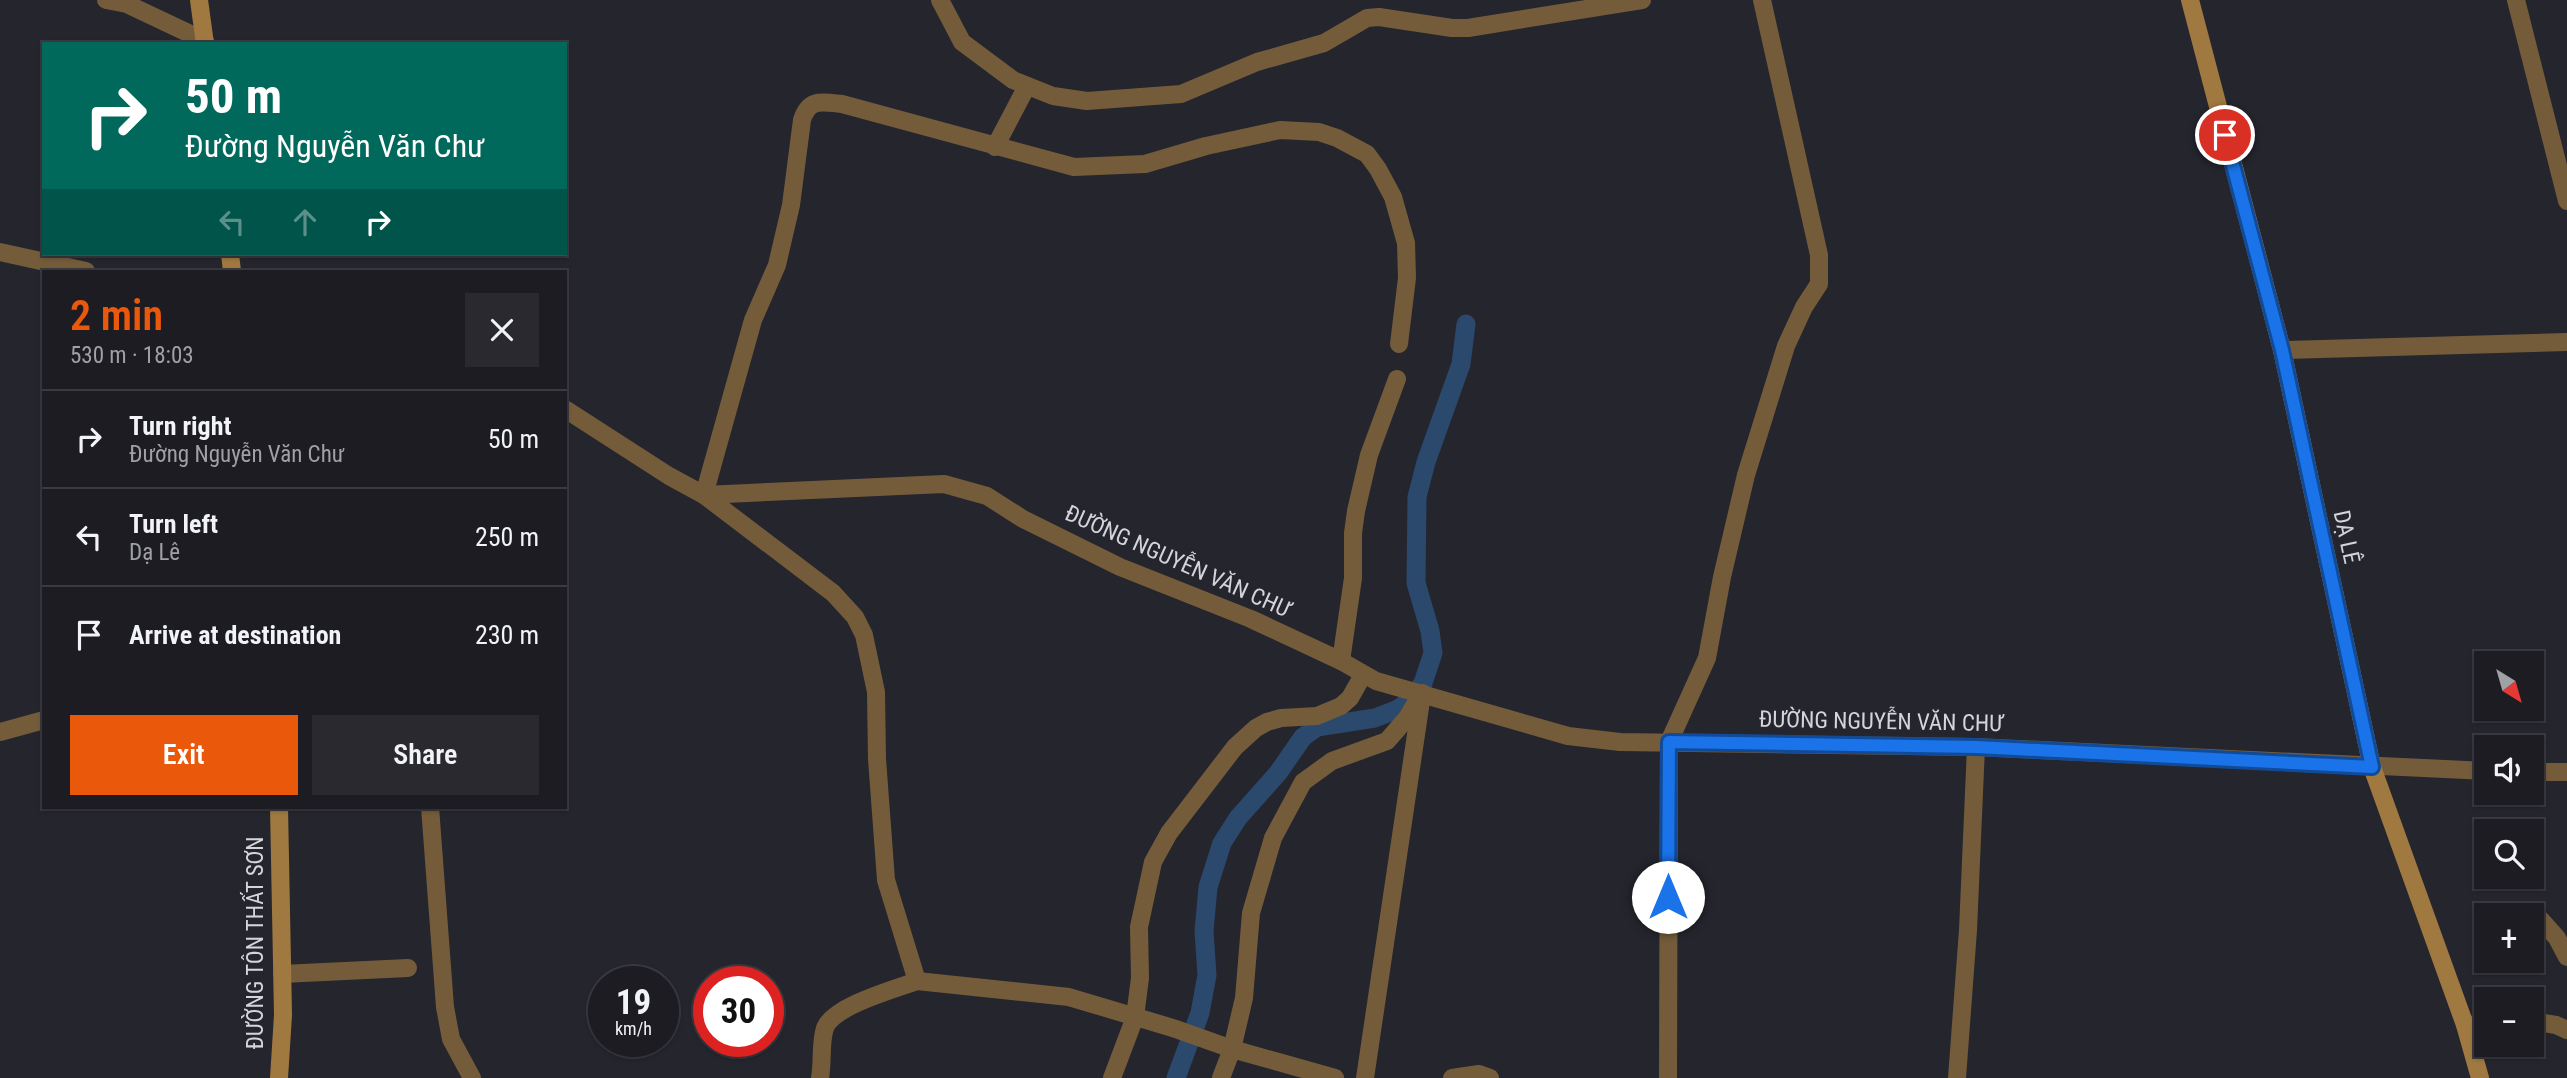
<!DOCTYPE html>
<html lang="en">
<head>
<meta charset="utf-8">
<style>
	body { margin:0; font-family:"Roboto Condensed",sans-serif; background:#29292f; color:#f1f3f6; height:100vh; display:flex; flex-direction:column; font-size:26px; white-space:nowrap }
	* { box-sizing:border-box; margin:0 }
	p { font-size:23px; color:#a0a1a5 }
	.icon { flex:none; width:38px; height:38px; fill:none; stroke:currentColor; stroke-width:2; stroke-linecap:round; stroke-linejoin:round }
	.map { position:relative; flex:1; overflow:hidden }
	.side { position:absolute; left:42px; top:270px; width:525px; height:539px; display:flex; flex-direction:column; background:#1c1c22; border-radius:0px; box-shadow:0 2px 5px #0004,0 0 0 2px #3a3a40 }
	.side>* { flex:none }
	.guide { position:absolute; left:42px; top:42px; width:525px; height:214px; border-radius:0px; box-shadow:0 2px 5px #0004,0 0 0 2px #3a3a40; background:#00695c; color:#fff; overflow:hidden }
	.needle { width:46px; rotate:143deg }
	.controls { position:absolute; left:2474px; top:651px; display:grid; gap:14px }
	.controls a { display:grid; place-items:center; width:70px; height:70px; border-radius:0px; background:#1c1c22; box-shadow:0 2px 5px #0004,0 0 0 2px #3a3a40; font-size:35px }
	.speed { position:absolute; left:588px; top:966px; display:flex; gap:14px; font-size:35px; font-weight:700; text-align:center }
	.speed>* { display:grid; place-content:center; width:91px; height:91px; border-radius:50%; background:#1c1c22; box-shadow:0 2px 5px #0004,0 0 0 2px #3a3a40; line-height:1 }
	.speed small { font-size:18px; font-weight:400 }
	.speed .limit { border:10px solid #d22; background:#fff; color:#111 }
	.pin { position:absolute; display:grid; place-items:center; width:60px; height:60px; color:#fff; margin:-30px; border:4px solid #fff; border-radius:50%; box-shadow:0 2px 7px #0007 }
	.me { position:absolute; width:77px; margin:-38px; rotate:0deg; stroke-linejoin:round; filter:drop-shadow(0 0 5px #0008) }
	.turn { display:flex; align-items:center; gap:24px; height:147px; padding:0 28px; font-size:32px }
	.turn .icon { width:91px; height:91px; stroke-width:2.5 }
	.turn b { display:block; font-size:49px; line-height:60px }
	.lanes { display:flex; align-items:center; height:66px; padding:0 28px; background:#0003; justify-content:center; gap:35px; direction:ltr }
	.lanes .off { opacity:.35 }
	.round { display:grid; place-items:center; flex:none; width:74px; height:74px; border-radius:0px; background:#29292f }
	.overview { display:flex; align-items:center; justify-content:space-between; height:119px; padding:0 28px }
	h1 { font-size:42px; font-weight:600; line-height:52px; color:#ea580c }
	.button { display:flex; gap:14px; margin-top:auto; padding:14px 28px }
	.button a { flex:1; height:80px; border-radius:0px; background:#ea580c; color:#fff; font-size:28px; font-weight:600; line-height:80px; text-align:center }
	.button a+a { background:#29292f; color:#f1f3f6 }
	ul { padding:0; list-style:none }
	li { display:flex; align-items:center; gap:21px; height:98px; padding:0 28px; border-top:2px solid #3a3a40 }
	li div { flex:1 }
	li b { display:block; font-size:26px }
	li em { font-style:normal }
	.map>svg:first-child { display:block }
</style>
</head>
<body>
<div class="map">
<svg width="2567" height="1078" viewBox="0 0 2567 1078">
	<rect width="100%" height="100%" fill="#25252e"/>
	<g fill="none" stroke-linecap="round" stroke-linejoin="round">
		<path stroke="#2a496c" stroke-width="19" d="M 1176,1078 L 1200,1013 L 1207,975 L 1204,931 L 1208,887 L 1222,843 L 1238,818 L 1278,773 L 1303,737 L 1317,727 L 1375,718 L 1398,709 L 1411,700 L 1423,683 L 1433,653 L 1430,631 L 1416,583 L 1417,497 L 1426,462 L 1461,364 L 1466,324"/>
		<g stroke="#745c3a" stroke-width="18">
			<path d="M 106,0 L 127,4 L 205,41"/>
			<path d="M 940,0 L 962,42 L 1013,80 L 1053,96 L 1087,101 L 1181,94 L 1257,62 L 1324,43 L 1367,18 L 1379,17 L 1452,28 L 1468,28 L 1642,0"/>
			<path d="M 2516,0 L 2567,201"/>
			<path d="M 995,147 L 1027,86"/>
			<path d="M 0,252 L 86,271"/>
			<path d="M 2282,350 L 2567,342"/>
			<path d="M 565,409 L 669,476 L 704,495 L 944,484 L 987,496 L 1023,519 L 1120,567 L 1251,619 L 1341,661 L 1376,681 L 1568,736 L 1620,742 L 1976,747 L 2487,771"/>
			<path d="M 1341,661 L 1353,578 L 1353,533 L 1356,511 L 1369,455 L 1397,379"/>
			<path d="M 0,732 L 44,720"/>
			<path d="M 2532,772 L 2567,772"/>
			<path d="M 430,807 L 445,1007 L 451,1039 L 472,1078"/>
			<path d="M 2541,920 L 2557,938 L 2567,957"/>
			<path d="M 282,974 L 408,968"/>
			<path d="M 2532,1021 L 2556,1025 L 2567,1030"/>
			<path d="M 2465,1025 L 2487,1024"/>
			<path d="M 820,1078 C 823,1062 820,1043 825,1028 C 833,1006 895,989 917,981"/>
			<path d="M 1112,1078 L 1135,1017 L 1140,978 L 1139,927 L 1153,862 L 1169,833 L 1235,747 L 1256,728 L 1267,722 L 1281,718 L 1317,716 L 1341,706 L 1350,698 L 1363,675"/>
			<path d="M 1221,1078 L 1232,1049 L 1244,998 L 1251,913 L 1273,838 L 1303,782 L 1332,761 L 1387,741 L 1407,718 L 1422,693"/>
			<path d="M 1335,1078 L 1232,1049 L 1173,1028 L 1069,997 L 917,981 L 886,880 L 877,759 L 876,692 L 864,635 L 855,617 L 833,593 L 704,495 L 753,320 L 777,265 L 791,205 L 802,120 C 809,98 822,102 842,104 L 1074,167 L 1145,164 L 1206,146 L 1280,130 L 1319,132 L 1337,138 L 1367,154 L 1378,169 L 1393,197 L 1406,243 L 1407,278 L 1399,344"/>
			<path d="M 1365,1078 L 1421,701"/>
			<path d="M 1452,1078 L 1479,1074 L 1490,1078"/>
			<path d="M 1668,1078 L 1669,742 L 1707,658 L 1722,577 L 1746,475 L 1786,346 L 1804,307 L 1819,284 L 1819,255 L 1762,0"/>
			<path d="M 1957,1078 L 1968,930 L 1976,747"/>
		</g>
		<g stroke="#a07941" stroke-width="18">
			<path d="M 199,0 L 205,44"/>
			<path d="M 2190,0 L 2282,350 L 2372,767 L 2465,1025 L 2480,1078"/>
			<path d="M 230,254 L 232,271"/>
			<path d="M 279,807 L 283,1015 L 279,1078"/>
		</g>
	</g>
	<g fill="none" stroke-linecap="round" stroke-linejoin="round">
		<defs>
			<path id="route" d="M 1668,897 L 1669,742 L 1976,747 L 2372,767 L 2282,350 L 2225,135"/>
		</defs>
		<use href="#route" stroke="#114b97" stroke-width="18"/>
		<use href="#route" stroke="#1a73e8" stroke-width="12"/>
	</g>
	<g text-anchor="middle" stroke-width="7" stroke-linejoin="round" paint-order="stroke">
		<g font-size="23" fill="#d4d4da" stroke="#25252e">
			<text transform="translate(2347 537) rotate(78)" y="8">DẠ LÊ</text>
			<text transform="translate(1178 561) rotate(24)" y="8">ĐƯỜNG NGUYỄN VĂN CHƯ</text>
			<text transform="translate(1881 721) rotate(1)" y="8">ĐƯỜNG NGUYỄN VĂN CHƯ</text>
			<text transform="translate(255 943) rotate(-90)" y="8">ĐƯỜNG TÔN THẤT SƠN</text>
		</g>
	</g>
</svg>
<div class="controls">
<a><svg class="needle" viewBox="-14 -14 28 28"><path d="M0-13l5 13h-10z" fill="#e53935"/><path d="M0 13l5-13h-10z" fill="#a0a1a5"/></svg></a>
<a><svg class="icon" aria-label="sound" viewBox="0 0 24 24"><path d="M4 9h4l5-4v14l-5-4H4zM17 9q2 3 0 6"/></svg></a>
<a><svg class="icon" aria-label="search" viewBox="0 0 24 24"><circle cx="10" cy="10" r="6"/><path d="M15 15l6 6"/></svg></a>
<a>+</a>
<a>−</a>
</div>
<div class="speed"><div>19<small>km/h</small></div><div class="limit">30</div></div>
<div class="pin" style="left:2225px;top:135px;background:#d93025"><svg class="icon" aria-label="arrive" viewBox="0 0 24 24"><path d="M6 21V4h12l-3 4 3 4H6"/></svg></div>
<svg class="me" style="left:1668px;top:897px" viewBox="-20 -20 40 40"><circle r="19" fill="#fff"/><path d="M0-13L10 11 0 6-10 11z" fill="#1a73e8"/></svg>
<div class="guide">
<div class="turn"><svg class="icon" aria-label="right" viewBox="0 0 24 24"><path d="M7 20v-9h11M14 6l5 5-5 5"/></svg><div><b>50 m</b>Đường Nguyễn Văn Chư</div></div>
<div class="lanes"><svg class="icon off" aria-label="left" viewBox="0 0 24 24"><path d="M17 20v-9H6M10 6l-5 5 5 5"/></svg><svg class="icon off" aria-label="ahead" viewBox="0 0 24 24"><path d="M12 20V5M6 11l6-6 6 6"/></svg><svg class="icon" aria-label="right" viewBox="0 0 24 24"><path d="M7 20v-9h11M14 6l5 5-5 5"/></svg></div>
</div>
<section class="side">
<div class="overview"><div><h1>2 min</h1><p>530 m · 18:03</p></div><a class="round"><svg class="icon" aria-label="close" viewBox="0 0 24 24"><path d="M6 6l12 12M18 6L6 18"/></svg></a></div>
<ul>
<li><svg class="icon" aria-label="right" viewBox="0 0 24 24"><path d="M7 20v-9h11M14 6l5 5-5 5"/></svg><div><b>Turn right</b><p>Đường Nguyễn Văn Chư</p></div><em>50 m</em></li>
<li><svg class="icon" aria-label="left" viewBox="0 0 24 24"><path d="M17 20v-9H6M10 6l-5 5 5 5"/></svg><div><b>Turn left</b><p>Dạ Lê</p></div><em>250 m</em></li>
<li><svg class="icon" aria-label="arrive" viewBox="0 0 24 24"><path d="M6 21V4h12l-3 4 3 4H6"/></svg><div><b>Arrive at destination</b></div><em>230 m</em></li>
</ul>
<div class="button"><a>Exit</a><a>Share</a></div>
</section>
</div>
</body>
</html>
